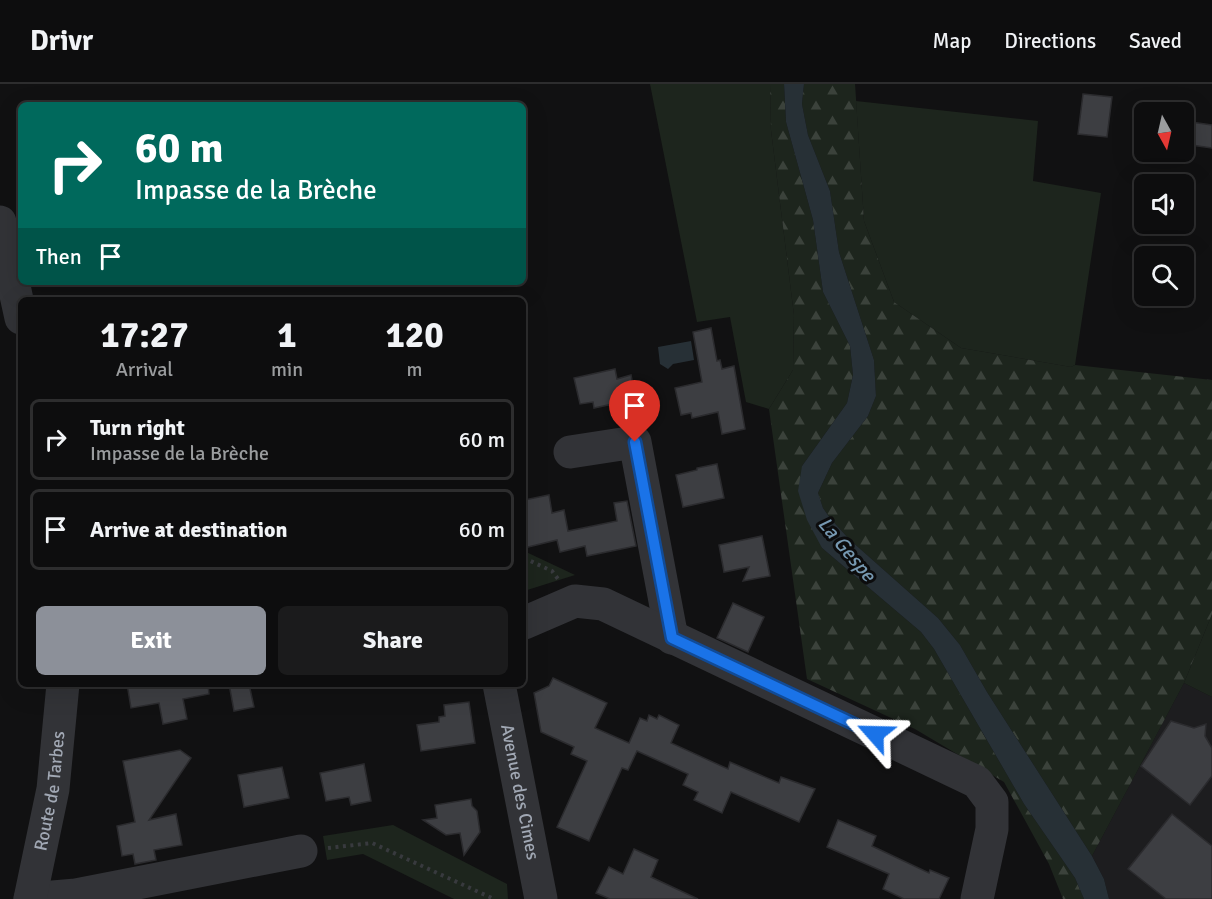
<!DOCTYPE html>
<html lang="en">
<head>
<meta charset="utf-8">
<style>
	body { margin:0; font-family:Signika,sans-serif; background:#1b1b1c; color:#f1f3f6; height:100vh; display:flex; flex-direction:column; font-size:22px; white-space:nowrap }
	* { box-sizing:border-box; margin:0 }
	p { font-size:20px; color:#9a9c9e }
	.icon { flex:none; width:33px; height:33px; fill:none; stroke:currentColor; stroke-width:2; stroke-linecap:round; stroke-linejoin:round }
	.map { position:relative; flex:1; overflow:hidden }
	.drawer { position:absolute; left:18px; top:213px; width:508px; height:390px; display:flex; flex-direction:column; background:#0d0d0e; border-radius:9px; box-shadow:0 6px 24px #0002,0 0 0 2px #2d2d2e }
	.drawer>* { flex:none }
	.top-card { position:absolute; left:18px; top:18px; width:508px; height:183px; border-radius:9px; box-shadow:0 6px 24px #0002,0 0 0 2px #2d2d2e; background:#00695c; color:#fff; overflow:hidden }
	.needle { width:39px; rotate:172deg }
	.fabs { position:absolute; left:1134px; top:18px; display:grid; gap:12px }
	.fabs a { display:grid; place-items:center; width:60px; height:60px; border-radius:9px; background:#0d0d0e; box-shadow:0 6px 24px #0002,0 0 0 2px #2d2d2e; font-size:30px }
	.pin { position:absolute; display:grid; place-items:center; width:51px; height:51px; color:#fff; margin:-62px -26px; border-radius:50% 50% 50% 0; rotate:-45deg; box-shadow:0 0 6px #0007 }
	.pin .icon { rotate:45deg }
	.me { position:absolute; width:66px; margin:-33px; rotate:295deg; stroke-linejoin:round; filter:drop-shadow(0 0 4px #0008) }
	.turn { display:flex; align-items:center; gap:21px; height:126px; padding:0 18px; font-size:27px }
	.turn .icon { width:78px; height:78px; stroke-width:2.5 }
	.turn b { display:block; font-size:42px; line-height:51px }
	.then { display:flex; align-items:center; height:57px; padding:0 18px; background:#0003; gap:12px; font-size:22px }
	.eta { display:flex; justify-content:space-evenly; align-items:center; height:102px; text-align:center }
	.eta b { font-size:36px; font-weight:700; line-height:42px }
	.primary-button { display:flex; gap:12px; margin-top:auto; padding:12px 18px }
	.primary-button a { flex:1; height:69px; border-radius:9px; background:#8c9099; color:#fff; font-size:24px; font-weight:700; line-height:69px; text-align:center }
	.primary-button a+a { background:#1b1b1c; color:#f1f3f6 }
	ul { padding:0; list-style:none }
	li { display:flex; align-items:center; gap:18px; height:81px; margin:0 12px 9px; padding:0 6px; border:3px solid #2d2d2e; border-radius:9px }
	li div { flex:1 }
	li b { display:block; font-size:22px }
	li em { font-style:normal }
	header { display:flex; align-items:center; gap:36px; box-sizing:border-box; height:84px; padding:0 30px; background:#0d0d0e; border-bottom:2px solid #2d2d2e }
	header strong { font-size:28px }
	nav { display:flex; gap:33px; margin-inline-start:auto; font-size:21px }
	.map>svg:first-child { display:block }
</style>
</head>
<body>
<header>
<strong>Drivr</strong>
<nav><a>Map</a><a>Directions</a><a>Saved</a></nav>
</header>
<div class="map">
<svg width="1212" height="815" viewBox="0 0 1212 815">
	<defs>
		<pattern id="forest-firs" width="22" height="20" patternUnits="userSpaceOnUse" patternTransform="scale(1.5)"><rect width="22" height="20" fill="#1d251d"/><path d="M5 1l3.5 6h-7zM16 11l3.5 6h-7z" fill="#3b423b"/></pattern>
	</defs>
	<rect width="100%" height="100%" fill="#111112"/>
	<path fill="#1d1d1f" d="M 1184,599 L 1212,613 L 1212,815 L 1109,815 L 1104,795 L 1092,772 Z"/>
	<g fill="#1d251d">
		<path d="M 650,0 L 770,0 L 771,46 L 794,231 L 793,286 L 769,325 L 746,318 L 730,233 L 697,238 Z"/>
		<path d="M 856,17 L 1038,37 L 1033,97 L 1101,109 L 1075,281 L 1071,283 L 961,264 L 894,218 L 864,137 Z"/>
		<path d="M 524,467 L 575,491 L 524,507 Z"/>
		<path d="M 1212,530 L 1212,613 L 1184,599 Z"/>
		<path d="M 393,741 L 507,800 L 508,815 L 454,815 L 363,770 L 327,776 L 323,752 Z"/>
	</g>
	<g fill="url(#forest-firs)">
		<path d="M 770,0 L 784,0 L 786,38 L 813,136 L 823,208 L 850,262 L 853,291 L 847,319 L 802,382 L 822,464 L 921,548 L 934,565 L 1024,720 L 1075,794 L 1084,815 L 1063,815 L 1049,780 L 1004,698 L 915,645 L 807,595 L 769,325 L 793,286 L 794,231 L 771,46 Z"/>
		<path d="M 804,0 L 855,0 L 864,137 L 894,218 L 961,264 L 1071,283 L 1075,281 L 1212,296 L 1212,530 L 1184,599 L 1092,772 L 987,608 L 960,561 L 938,534 L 849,455 L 830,434 L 823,424 L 818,409 L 832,379 L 868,332 L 876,312 L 874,276 L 839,168 L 830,107 L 808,51 L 802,20 Z"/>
	</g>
	<g fill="#273036">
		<path d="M 784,0 L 804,0 L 802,20 L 808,51 L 830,107 L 839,168 L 874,276 L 876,312 L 868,332 L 832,379 L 818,409 L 823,424 L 830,434 L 849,455 L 938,534 L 960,561 L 987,608 L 1092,772 L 1104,795 L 1109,815 L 1084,815 L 1075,794 L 1024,720 L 934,565 L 921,548 L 822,464 L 807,436 L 798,407 L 802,382 L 847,319 L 853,291 L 850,262 L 823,208 L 813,136 L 786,38 Z"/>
		<path d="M 691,257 L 694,276 L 673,280 L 668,285 L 660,280 L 658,263 Z"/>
	</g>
	<g fill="#3d3e42" stroke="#2b2b2e" stroke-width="1.5">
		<path d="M 1083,10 L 1112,13 L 1107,53 L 1078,50 Z"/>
		<path d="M 1184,37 L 1212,41 L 1212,64 L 1184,60 Z"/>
		<path d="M 711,244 L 717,277 L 720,276 L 722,285 L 734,282 L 745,345 L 722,350 L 718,328 L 692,334 L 691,329 L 681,331 L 675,304 L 702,298 L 693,248 Z"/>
		<path d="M 615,285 L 617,295 L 631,291 L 636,315 L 594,324 L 593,318 L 580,320 L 574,294 Z"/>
		<path d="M 717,380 L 724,414 L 683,423 L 676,391 L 697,386 L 697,384 Z"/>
		<path d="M 549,411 L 552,429 L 564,426 L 568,447 L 617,437 L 614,419 L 627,417 L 636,462 L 587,472 L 585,462 L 560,468 L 557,456 L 524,464 L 524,416 Z"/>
		<path d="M 762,452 L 770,492 L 743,497 L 749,483 L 724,488 L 719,461 Z"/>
		<path d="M 733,519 L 764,533 L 748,568 L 717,554 Z"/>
		<path d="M 553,594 L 607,619 L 595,644 L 629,659 L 640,634 L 647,637 L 649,631 L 657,635 L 659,631 L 679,641 L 671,659 L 728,685 L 730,678 L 779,699 L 781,693 L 815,705 L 799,738 L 731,708 L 722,729 L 694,716 L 698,708 L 683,701 L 688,690 L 637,667 L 628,686 L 622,684 L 589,757 L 557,743 L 587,677 L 571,670 L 574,663 L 541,648 L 534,609 L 549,602 Z"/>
		<path d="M 127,600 L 208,600 L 209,610 L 183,615 L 187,635 L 163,640 L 159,619 L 131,624 Z"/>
		<path d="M 229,600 L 249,600 L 254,623 L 234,627 Z"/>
		<path d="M 469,618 L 475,659 L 421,667 L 417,641 L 439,638 L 439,633 L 445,632 L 444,621 Z"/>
		<path d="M 1171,637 L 1194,644 L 1206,640 L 1205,652 L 1212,664 L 1212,692 L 1190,721 L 1141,682 Z"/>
		<path d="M 180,666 L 191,674 L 149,736 L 176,730 L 182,761 L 154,766 L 156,776 L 135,780 L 133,770 L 122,772 L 117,742 L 135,738 L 123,677 Z"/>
		<path d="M 364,680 L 371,717 L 351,721 L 349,713 L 326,717 L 320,689 Z"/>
		<path d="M 282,683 L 289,714 L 244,723 L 238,691 Z"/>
		<path d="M 471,715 L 472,722 L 477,727 L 480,748 L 464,771 L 460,749 L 446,751 L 423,736 L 437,734 L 435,721 Z"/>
		<path d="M 1172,730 L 1212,762 L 1212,815 L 1166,815 L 1128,785 Z"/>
		<path d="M 838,736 L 876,752 L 872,762 L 929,789 L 930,786 L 949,794 L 939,815 L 904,815 L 883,805 L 889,790 L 827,763 Z"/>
		<path d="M 634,765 L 658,776 L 651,793 L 698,815 L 610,815 L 596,809 L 609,783 L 623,790 Z"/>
	</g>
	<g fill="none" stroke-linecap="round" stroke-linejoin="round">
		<g stroke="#383a3e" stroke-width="4" stroke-dasharray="3 4.5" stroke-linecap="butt">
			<path d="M 524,474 L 552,487 L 558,495"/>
			<path d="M 328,764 L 372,759 L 494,815"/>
		</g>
		<g stroke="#323337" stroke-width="33">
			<path d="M 0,138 L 21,234"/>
			<path d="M 570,368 L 635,358 L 672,554"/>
			<path d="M 524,539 L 575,517 L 603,520 L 977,698 L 992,718 L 992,745 L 977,815"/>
			<path id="s1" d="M 499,600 L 541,815"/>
			<path d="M 30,815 L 76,811 L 301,767"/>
			<path id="s2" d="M 30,815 L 53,705 L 63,600"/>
		</g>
	</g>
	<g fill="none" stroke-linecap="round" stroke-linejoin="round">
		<defs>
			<path id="route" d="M 635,358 L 672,554 L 875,650"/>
		</defs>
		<use href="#route" stroke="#114b97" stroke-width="15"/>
		<use href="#route" stroke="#1a73e8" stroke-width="10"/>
	</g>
	<g text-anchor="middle" stroke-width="6" stroke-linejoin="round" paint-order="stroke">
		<g font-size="18" fill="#a1a8b4" stroke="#0c0c0d">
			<text dy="6" stroke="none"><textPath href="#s2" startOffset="110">Route de Tarbes</textPath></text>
			<text dy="6" stroke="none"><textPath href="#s1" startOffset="110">Avenue des Cimes</textPath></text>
		</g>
		<g font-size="20" font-style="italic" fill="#7698b1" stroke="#0c0c0d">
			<text transform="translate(847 465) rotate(50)" y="7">La Gespe</text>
		</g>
	</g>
</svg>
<div class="fabs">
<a><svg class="needle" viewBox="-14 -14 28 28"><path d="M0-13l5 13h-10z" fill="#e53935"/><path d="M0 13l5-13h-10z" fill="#9a9c9e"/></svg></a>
<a><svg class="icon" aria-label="sound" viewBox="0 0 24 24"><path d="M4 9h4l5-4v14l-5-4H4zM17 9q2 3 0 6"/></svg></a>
<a><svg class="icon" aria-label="search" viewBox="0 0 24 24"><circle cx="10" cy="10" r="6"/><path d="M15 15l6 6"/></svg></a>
</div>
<div class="pin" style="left:635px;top:358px;background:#d93025"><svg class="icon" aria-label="arrive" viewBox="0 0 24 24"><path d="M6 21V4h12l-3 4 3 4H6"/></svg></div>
<svg class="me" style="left:875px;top:650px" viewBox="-20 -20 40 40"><path d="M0-17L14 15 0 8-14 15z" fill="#1a73e8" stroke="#fff" stroke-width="4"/></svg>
<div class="top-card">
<div class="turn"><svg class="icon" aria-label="right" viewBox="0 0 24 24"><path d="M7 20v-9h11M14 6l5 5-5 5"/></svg><div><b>60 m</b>Impasse de la Brèche</div></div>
<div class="then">Then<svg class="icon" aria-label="arrive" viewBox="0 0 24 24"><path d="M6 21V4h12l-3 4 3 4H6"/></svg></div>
</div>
<section class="drawer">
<div class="eta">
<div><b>17:27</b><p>Arrival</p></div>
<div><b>1</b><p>min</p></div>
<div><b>120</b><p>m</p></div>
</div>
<ul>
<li><svg class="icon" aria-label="right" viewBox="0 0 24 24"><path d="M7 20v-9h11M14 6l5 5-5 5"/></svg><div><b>Turn right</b><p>Impasse de la Brèche</p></div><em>60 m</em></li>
<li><svg class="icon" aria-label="arrive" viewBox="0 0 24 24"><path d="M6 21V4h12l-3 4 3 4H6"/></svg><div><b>Arrive at destination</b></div><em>60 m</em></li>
</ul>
<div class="primary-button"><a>Exit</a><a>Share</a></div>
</section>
</div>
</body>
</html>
